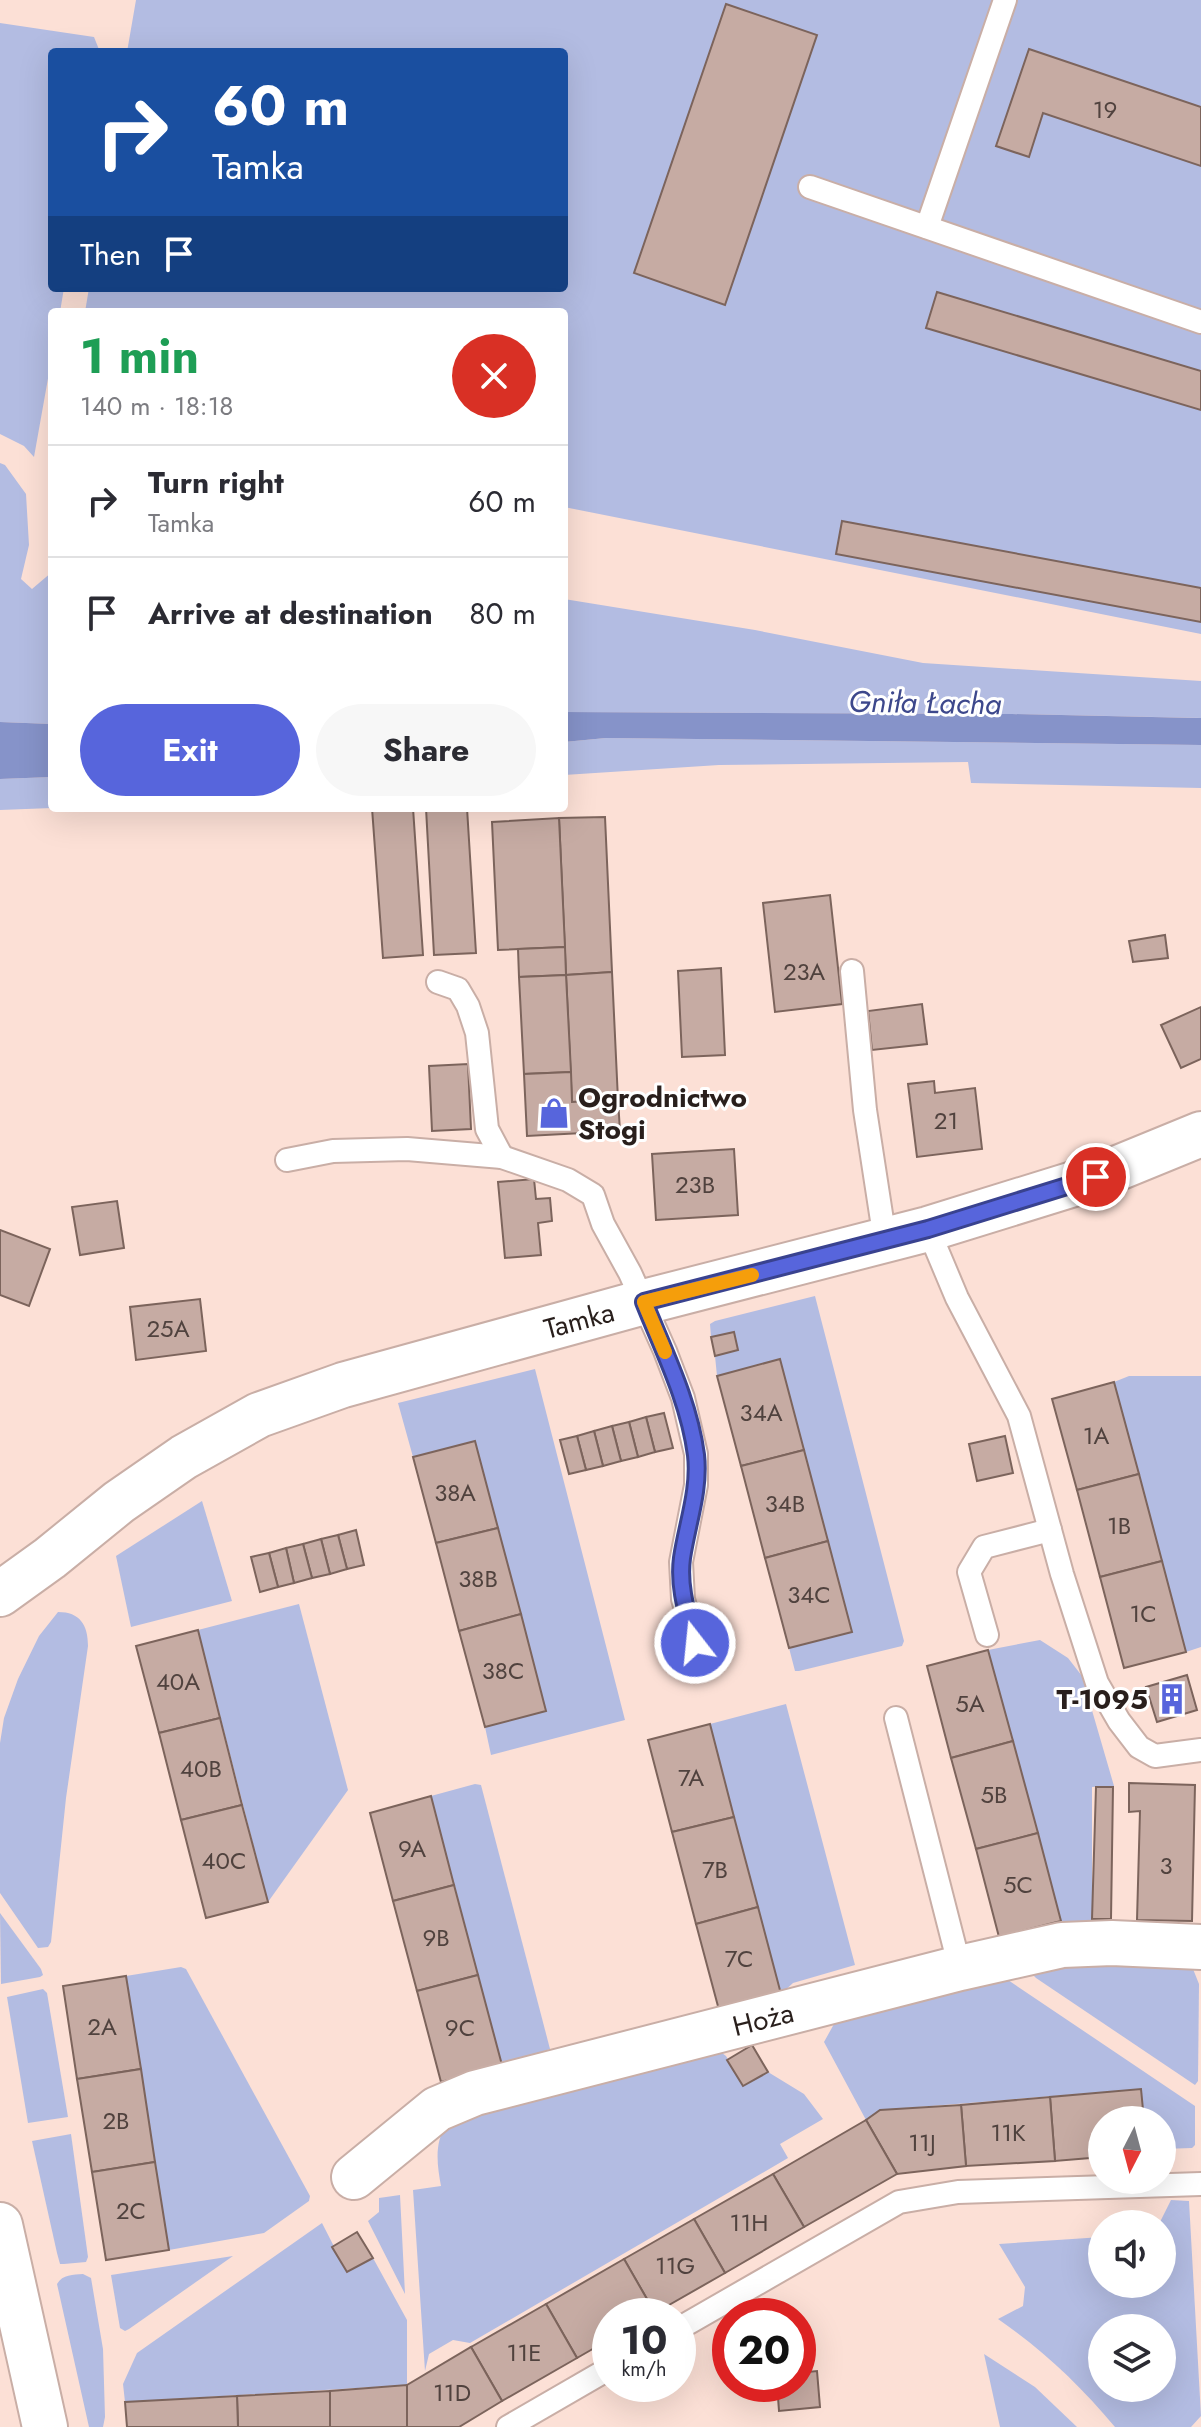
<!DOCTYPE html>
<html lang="en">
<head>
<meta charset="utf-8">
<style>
	body { margin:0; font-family:Jost,sans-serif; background:#f7f7f7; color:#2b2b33; height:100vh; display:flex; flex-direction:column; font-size:30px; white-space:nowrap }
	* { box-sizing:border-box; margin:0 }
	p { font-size:26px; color:#7c7c81 }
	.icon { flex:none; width:44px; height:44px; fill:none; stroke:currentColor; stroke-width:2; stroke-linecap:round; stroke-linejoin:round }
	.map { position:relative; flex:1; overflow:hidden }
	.drawer { position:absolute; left:48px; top:308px; width:520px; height:504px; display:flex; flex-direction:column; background:#fff; border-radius:8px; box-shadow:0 8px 32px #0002 }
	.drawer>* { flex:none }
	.top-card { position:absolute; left:48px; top:48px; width:520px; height:244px; border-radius:8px; box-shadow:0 8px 32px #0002; background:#1a4fa0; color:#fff; overflow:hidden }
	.needle { width:52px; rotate:186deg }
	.tools { position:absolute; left:1088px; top:2106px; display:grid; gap:16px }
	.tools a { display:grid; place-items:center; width:88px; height:88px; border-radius:50%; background:#fff; box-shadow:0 8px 32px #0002; font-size:40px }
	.speed { position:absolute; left:592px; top:2298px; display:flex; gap:16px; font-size:40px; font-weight:700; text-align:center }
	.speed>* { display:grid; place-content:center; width:104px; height:104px; border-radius:50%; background:#fff; box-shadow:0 8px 32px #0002; line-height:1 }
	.speed small { font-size:20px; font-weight:400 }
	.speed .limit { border:12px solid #d22; background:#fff; color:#111 }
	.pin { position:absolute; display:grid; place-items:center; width:68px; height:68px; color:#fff; margin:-34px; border:4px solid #fff; border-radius:50%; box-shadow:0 2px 8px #0007 }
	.me { position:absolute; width:88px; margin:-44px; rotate:344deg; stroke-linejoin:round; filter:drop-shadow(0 0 6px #0008) }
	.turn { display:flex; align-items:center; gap:28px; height:168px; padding:0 32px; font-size:36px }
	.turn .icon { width:104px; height:104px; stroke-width:2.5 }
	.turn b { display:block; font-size:56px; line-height:68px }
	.then { display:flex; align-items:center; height:76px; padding:0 32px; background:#0003; gap:16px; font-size:30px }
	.round { display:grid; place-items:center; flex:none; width:84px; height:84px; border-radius:42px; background:#f7f7f7 }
	.headline { display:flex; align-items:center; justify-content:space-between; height:136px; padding:0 32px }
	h1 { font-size:48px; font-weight:700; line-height:60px; color:#1e9e55 }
	.action { display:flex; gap:16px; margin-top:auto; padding:16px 32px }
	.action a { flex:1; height:92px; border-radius:48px; background:#5765dc; color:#fff; font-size:32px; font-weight:700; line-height:92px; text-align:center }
	.action a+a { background:#f7f7f7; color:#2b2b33 }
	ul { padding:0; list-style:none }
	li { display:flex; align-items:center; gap:24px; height:112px; padding:0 32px; border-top:2px solid #e1e1e2 }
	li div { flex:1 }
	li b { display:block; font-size:30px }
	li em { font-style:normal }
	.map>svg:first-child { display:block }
</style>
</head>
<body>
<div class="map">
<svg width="1201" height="2427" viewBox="0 0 1201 2427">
	<rect width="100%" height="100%" fill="#fce0d6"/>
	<g fill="#b3bce2" fill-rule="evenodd">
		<path d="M 136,0 L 1201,0 L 1201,634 L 564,507 L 564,312 L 85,312 L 89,288 L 564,288 L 564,52 L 127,52 Z"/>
		<path d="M 0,23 L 94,37 L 100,52 L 52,52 L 52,288 L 64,288 L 60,312 L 52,312 L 52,356 L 34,457 L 24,446 L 0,434 Z"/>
		<path d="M 0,463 L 5,465 L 26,494 L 29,545 L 21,579 L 32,589 L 52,572 L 52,724 L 0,722 Z"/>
		<path d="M 564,599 L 755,630 L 923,663 L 1201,681 L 1201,718 L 1012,714 L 564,712 Z"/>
		<path d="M 606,738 L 1201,745 L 1201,788 L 971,783 L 968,762 L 719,765 L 564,775 L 564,742 Z"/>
		<path d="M 52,777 L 52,808 L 0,810 L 0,779 Z"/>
		<path d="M 815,1296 L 904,1641 L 902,1646 L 799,1671 L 795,1671 L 789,1648 L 779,1359 L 717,1376 L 715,1356 L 738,1350 L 734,1332 L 711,1337 L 710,1324 L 715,1321 Z"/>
		<path d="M 535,1369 L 625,1720 L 491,1755 L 485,1727 L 546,1711 L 475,1441 L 413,1457 L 398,1403 Z"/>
		<path d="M 1129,1376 L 1201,1376 L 1201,1647 L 1186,1652 L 1114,1382 Z"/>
		<path d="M 202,1501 L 232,1601 L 131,1627 L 116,1556 Z"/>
		<path d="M 299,1604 L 348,1790 L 268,1902 L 198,1630 Z"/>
		<path d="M 58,1612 C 80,1612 88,1625 88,1646 L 66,1798 L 51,1942 L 48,1947 L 38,1948 L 0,1893 L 0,1743 L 4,1718 L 18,1679 L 39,1636 Z"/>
		<path d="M 1040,1640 L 1068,1658 L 1082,1676 L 1114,1786 L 1092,1787 L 1092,1923 L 1061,1921 L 988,1650 Z"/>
		<path d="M 786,1704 L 855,1965 L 793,1983 L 781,1994 L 710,1724 Z"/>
		<path d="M 475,1784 L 481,1785 L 550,2049 L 502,2065 L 431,1796 Z"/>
		<path d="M 0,1913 L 41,1969 L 43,1975 L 40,1977 L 1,1984 Z"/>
		<path d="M 1058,1961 L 1185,1964 L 1193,1969 L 1199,1984 L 1198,2081 L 1195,2085 L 1036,1978 L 1029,1971 Z"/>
		<path d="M 181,1967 L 186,1969 L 310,2196 L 309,2201 L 264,2233 L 169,2250 L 126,1976 Z"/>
		<path d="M 1005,1978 L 1195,2106 L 1195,2145 L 1192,2148 L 1162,2149 L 1162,2120 L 1144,2120 L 1141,2089 L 881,2110 L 866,2120 L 824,2042 L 834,2024 L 845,2018 Z"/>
		<path d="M 43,1989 L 47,1993 L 68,2117 L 28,2123 L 7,1997 Z"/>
		<path d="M 722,2053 L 726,2056 L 743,2086 L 768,2072 L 804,2094 L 823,2119 L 780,2144 L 788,2158 L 470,2343 L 453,2340 L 429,2354 L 425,2371 L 413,2190 L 441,2186 C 437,2164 434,2143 447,2123 Z"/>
		<path d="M 71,2134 L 88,2257 L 86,2262 L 64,2264 L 60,2264 L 57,2253 L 32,2141 Z"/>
		<path d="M 400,2195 L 405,2294 L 368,2221 L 379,2212 L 379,2198 Z"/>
		<path d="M 1171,2200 L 1189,2201 L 1201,2416 L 1191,2427 L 1115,2427 C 1080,2385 1043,2350 998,2319 L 1023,2306 L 1025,2287 L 999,2244 L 1102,2237 L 1102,2284 L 1162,2284 L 1162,2224 L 1159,2224 ZM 1102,2328 L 1162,2328 L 1162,2388 L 1102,2388 Z"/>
		<path d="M 322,2223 L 347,2272 L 373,2258 L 407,2320 L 407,2385 L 125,2402 L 123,2384 L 137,2353 Z"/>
		<path d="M 233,2256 L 129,2329 L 125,2331 L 120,2328 L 111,2275 Z"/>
		<path d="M 83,2274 L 91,2278 L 103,2349 L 105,2417 L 103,2427 L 89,2427 L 57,2284 C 63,2274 73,2275 83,2274 Z"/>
		<path d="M 984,2354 L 1035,2387 L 1077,2427 L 1000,2427 Z"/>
	</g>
	<g fill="#8693c9">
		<path d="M 564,712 L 1012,714 L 1197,718 L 1201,718 L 1201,745 L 606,738 L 564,742 Z"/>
		<path d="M 0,722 L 52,724 L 52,777 L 0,779 Z"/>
	</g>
	<g fill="#c6aba3" stroke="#7c645c" stroke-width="2">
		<path d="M 726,4 L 817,35 L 725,305 L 634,273 Z"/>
		<path d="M 1029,49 L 1201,107 L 1201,166 L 1043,113 L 1029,157 L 996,146 Z"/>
		<path d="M 937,292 L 1201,371 L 1201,410 L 926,328 Z"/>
		<path d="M 842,521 L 1201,588 L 1201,622 L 836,554 Z"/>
		<path d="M 372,808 L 413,808 L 423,955 L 383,958 Z"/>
		<path d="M 426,808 L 467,808 L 476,953 L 434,955 Z"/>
		<path d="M 605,817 L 612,972 L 566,975 L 559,818 Z"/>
		<path d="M 559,818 L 565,947 L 498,950 L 492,822 Z"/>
		<path d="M 830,895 L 842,1004 L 775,1012 L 763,903 Z"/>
		<path d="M 1165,935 L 1168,958 L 1133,962 L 1129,941 Z"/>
		<path d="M 565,947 L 566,975 L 519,977 L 518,949 Z"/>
		<path d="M 721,968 L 725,1055 L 682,1057 L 678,971 Z"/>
		<path d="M 612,972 L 618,1100 L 572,1102 L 566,975 Z"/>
		<path d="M 566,975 L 571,1072 L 524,1074 L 519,977 Z"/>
		<path d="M 922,1004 L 927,1044 L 872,1050 L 868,1011 Z"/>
		<path d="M 1201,1007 L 1201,1059 L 1181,1068 L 1161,1025 Z"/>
		<path d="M 468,1064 L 471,1129 L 432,1131 L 429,1066 Z"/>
		<path d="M 571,1072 L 572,1102 L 618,1100 L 620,1131 L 527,1136 L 524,1074 Z"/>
		<path d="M 934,1081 L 935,1093 L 975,1088 L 982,1149 L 917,1157 L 908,1084 Z"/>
		<path d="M 734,1149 L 738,1215 L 656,1220 L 652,1154 Z"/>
		<path d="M 534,1179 L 536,1199 L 550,1198 L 552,1221 L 538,1223 L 541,1255 L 505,1258 L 498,1182 Z"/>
		<path d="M 117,1201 L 124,1248 L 80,1255 L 72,1207 Z"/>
		<path d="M 0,1230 L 50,1249 L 29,1306 L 0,1295 Z"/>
		<path d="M 200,1299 L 206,1351 L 136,1360 L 130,1307 Z"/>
		<path d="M 734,1332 L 738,1350 L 715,1356 L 711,1337 Z"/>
		<path d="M 780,1359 L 804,1450 L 741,1466 L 717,1376 Z"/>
		<path d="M 1114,1382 L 1139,1474 L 1077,1490 L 1052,1399 Z"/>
		<path d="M 664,1413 L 673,1448 L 655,1452 L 646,1417 Z"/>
		<path d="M 646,1417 L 655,1452 L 638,1457 L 629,1422 Z"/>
		<path d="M 629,1422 L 638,1457 L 621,1461 L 612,1426 Z"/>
		<path d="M 612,1426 L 621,1461 L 603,1466 L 594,1431 Z"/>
		<path d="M 594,1431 L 603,1466 L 586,1470 L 577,1436 Z"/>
		<path d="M 577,1436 L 586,1470 L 569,1474 L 560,1440 Z"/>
		<path d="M 1005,1436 L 1013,1473 L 977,1481 L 969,1444 Z"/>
		<path d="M 475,1441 L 498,1528 L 436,1543 L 413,1457 Z"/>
		<path d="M 804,1450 L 828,1541 L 765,1558 L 741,1466 Z"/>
		<path d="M 1139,1474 L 1162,1561 L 1100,1577 L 1077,1490 Z"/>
		<path d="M 498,1528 L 521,1614 L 459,1631 L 436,1543 Z"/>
		<path d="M 356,1530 L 364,1565 L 347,1569 L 338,1535 Z"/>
		<path d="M 338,1535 L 347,1569 L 330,1574 L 321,1539 Z"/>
		<path d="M 321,1539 L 330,1574 L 312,1578 L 303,1544 Z"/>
		<path d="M 828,1541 L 852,1632 L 789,1648 L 765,1558 Z"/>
		<path d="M 303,1544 L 312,1578 L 294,1583 L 286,1548 Z"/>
		<path d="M 286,1548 L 294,1583 L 278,1587 L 269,1553 Z"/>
		<path d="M 269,1553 L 278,1587 L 260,1592 L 251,1557 Z"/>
		<path d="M 1162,1561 L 1186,1652 L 1124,1668 L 1100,1577 Z"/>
		<path d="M 521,1614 L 546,1711 L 485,1727 L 459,1631 Z"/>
		<path d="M 198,1630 L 220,1718 L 159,1733 L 136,1646 Z"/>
		<path d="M 988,1650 L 1013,1741 L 951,1758 L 927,1666 Z"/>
		<path d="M 1187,1675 L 1197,1710 L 1157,1722 L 1146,1687 Z"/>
		<path d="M 220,1718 L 242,1805 L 181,1820 L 159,1733 Z"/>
		<path d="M 710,1724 L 734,1817 L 672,1832 L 648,1740 Z"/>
		<path d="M 1013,1741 L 1038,1833 L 976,1849 L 951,1758 Z"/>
		<path d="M 1129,1783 L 1195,1785 L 1192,1921 L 1137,1920 L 1140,1811 L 1129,1812 Z"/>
		<path d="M 1096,1787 L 1113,1787 L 1111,1919 L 1092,1919 Z"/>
		<path d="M 431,1796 L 454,1885 L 393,1901 L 370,1813 Z"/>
		<path d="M 242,1805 L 268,1902 L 206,1918 L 181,1820 Z"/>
		<path d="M 734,1817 L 758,1907 L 696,1924 L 672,1832 Z"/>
		<path d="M 1038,1833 L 1061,1921 L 999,1937 L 976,1849 Z"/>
		<path d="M 454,1885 L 478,1975 L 417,1991 L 393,1901 Z"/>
		<path d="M 758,1907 L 781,1994 L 719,2010 L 696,1924 Z"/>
		<path d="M 478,1975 L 502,2065 L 441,2082 L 417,1991 Z"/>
		<path d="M 126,1976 L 141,2069 L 77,2079 L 63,1986 Z"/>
		<path d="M 752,2045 L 768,2072 L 743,2086 L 727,2060 Z"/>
		<path d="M 141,2069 L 155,2162 L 92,2172 L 77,2079 Z"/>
		<path d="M 1141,2089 L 1144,2120 L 1102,2120 L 1102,2157 L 1055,2161 L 1050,2097 Z"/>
		<path d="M 1050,2097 L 1055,2161 L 966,2166 L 961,2105 Z"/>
		<path d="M 961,2105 L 966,2166 L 897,2174 L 866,2120 L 880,2110 Z"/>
		<path d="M 866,2120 L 897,2174 L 804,2227 L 773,2174 Z"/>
		<path d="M 155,2162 L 169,2250 L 106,2260 L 92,2172 Z"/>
		<path d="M 773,2174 L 804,2227 L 725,2273 L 694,2219 Z"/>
		<path d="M 694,2219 L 725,2273 L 655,2313 L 624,2259 Z"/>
		<path d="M 357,2232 L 373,2258 L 347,2272 L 332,2247 Z"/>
		<path d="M 624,2259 L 655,2313 L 650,2316 L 610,2316 L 610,2339 L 577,2358 L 546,2304 Z"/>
		<path d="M 546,2304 L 577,2358 L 502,2401 L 471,2347 Z"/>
		<path d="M 471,2347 L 502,2401 L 459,2427 L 407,2427 L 407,2385 Z"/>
		<path d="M 817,2371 L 820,2407 L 779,2411 L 777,2384 L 798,2384 L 798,2373 Z"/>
		<path d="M 407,2385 L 407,2427 L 330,2427 L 330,2391 Z"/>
		<path d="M 330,2391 L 330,2427 L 238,2427 L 237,2396 Z"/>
		<path d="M 237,2396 L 238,2427 L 127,2427 L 125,2402 Z"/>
	</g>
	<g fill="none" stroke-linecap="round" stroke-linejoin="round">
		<defs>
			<g id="service">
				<path d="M 810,187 L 1201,322"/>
				<path d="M 927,227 L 1005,0"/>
				<path d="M 852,971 L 865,1110 L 885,1240"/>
				<path d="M 438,982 L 458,989 L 468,1006 L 477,1033 L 487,1129 L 502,1157"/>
				<path d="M 287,1160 L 333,1151 L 407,1149 L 502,1157 L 568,1180 L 593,1195 L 603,1224 L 630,1273 L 665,1351 L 683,1398 L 696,1454 L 696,1485 L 681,1562 L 683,1599 L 702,1666"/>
				<path d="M 928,1229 L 957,1298 L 1019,1416 L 1062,1574 L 1097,1683 L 1119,1721 L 1139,1747 L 1155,1756 L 1201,1750"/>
				<path d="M 987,1635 L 969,1572 L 984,1547 L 1050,1530"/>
				<path d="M 896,1718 L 960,1968"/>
				<path d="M 678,2329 L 899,2202 L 958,2192 L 1201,2184"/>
				<path d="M 508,2427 L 610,2368"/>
			</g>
			<g id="minor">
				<path d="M 0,1594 L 50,1558 L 119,1502 L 184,1457 L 259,1415 L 343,1385 L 644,1302 L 928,1229 L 1096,1177 L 1201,1134"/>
				<path d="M 354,2177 L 437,2109 L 475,2093 L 960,1968 L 1062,1945 L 1112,1943 L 1201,1947"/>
				<path d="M 0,2225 L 45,2427"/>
			</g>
		</defs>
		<use href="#service" stroke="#c9aea6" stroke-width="26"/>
		<use href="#minor" stroke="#c9aea6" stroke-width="48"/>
		<use href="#service" stroke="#fff" stroke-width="22"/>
		<use href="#minor" stroke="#fff" stroke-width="44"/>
	</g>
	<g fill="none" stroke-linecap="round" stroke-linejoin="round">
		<defs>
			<path id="route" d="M 695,1643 C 688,1616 678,1588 682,1558 C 687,1524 700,1490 696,1455 C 689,1401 664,1352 644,1302 L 928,1229 L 1096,1177"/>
		</defs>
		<use href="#route" stroke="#39428f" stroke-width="20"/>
		<use href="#route" stroke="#5765dc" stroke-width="14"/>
		<path stroke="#f59e0b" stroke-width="14" d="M 665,1352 L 644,1302 L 752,1275"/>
	</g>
	<defs>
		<symbol id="shop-bare" viewBox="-9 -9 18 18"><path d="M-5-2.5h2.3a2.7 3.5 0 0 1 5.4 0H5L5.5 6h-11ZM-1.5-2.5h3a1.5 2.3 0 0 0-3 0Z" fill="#5765dc" stroke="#fff" stroke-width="2.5" paint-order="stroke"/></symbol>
		<symbol id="building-bare" viewBox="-9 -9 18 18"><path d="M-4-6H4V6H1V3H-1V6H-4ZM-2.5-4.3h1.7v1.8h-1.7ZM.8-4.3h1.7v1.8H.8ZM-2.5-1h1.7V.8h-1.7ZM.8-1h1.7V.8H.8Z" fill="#5765dc" stroke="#fff" stroke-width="2.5" paint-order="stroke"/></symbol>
	</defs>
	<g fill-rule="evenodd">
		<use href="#shop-bare" x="532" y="1091" width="44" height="44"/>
		<use href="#building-bare" x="1150" y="1677" width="44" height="44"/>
	</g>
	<g text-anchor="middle" stroke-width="6" stroke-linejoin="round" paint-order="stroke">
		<g font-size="24" fill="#50423e">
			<text x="1105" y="118">19</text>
			<text x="804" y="980">23A</text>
			<text x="946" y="1129">21</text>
			<text x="695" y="1193">23B</text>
			<text x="168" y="1337">25A</text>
			<text x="761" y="1421">34A</text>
			<text x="1096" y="1444">1A</text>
			<text x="455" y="1501">38A</text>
			<text x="785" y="1512">34B</text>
			<text x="1119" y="1534">1B</text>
			<text x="478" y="1587">38B</text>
			<text x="809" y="1603">34C</text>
			<text x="1143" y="1622">1C</text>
			<text x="503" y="1679">38C</text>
			<text x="178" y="1690">40A</text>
			<text x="970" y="1712">5A</text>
			<text x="201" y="1777">40B</text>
			<text x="691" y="1786">7A</text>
			<text x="994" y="1803">5B</text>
			<text x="412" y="1857">9A</text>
			<text x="224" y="1869">40C</text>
			<text x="1166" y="1874">3</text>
			<text x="715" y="1878">7B</text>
			<text x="1018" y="1893">5C</text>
			<text x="436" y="1946">9B</text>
			<text x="739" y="1967">7C</text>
			<text x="102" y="2035">2A</text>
			<text x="460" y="2036">9C</text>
			<text x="116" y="2129">2B</text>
			<text x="1008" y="2141">11K</text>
			<text x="922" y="2151">11J</text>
			<text x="131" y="2219">2C</text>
			<text x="749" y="2231">11H</text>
			<text x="675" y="2274">11G</text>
			<text x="524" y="2361">11E</text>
			<text x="452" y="2401">11D</text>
		</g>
		<g font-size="28" font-weight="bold" fill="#291f1c" stroke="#fff" text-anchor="start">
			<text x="578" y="1107">Ogrodnictwo<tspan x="578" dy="32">Stogi</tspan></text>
			<text x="1148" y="1709" text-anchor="end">T-1095</text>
		</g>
		<g font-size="28" fill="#291f1c" stroke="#fff">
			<text transform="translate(579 1320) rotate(-15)" y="10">Tamka</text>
			<text transform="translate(763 2019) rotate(-14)" y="10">Hoża</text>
		</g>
		<g font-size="30" font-style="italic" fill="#3d488c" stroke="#fff">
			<text transform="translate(925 703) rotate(1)" y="10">Gniła Łacha</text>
		</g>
	</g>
</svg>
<div class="tools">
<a><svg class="needle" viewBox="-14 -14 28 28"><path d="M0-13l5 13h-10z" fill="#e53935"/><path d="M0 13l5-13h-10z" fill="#7c7c81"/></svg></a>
<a><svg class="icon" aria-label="sound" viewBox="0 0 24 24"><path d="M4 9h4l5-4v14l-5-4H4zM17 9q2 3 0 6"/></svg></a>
<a><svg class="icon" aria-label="layers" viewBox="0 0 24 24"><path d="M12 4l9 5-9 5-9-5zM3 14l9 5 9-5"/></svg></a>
</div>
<div class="speed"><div>10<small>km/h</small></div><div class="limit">20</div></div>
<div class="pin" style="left:1096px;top:1177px;background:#d93025"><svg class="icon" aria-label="arrive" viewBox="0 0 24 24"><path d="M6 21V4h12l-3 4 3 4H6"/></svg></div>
<svg class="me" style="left:695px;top:1643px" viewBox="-20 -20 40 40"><circle r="17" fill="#5765dc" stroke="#fff" stroke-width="3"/><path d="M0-11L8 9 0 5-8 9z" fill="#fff"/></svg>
<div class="top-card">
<div class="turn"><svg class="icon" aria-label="right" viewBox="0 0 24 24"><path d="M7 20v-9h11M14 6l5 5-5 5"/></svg><div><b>60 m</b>Tamka</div></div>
<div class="then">Then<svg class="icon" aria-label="arrive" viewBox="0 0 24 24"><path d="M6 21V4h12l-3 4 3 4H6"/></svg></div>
</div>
<section class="drawer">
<div class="headline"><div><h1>1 min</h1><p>140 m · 18:18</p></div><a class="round" style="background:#d93025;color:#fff"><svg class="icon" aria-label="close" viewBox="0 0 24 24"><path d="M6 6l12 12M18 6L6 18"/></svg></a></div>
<ul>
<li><svg class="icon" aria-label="right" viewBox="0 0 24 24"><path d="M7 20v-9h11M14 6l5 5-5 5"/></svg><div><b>Turn right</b><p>Tamka</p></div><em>60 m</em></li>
<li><svg class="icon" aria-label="arrive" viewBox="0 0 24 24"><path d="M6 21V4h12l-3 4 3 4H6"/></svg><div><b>Arrive at destination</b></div><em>80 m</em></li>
</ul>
<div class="action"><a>Exit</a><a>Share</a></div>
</section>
</div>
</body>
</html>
